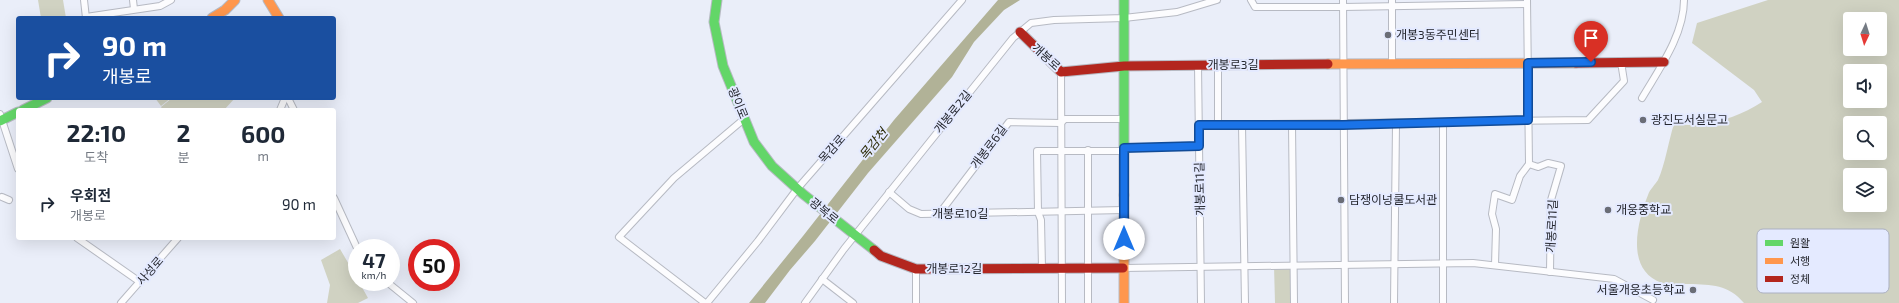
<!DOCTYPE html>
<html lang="ko">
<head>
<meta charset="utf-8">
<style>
	body { margin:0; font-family:"Exo 2","Noto Sans KR",sans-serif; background:#f6f6f7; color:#1f2937; height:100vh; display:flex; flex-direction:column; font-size:15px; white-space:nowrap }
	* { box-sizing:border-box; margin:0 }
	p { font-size:13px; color:#747a83 }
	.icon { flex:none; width:22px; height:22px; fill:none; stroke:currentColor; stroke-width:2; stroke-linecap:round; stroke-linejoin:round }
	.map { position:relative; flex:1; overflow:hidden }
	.panel { position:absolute; left:16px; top:108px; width:320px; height:132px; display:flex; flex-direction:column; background:#fff; border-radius:4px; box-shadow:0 4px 16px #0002 }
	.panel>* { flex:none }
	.guide { position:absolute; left:16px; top:16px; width:320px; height:84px; border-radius:4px; box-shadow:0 4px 16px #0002; background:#1a4fa0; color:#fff; overflow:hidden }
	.needle { width:26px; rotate:184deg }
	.buttons { position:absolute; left:1843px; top:12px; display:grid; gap:8px }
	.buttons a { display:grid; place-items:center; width:44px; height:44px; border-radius:4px; background:#fff; box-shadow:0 4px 16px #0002; font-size:20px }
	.speed { position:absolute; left:348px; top:239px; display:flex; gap:8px; font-size:20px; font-weight:700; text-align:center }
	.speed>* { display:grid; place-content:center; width:52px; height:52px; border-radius:50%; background:#fff; box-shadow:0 4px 16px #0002; line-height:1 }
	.speed small { font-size:10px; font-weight:400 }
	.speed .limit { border:6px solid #d22; background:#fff; color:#111 }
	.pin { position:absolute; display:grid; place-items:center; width:34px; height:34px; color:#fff; margin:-41px -17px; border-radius:50% 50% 50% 0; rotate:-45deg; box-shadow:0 0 4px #0007 }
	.pin .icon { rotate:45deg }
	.me { position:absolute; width:44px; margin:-22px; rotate:0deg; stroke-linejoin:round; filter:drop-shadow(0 0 3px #0008) }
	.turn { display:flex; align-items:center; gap:14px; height:84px; padding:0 20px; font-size:18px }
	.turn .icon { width:52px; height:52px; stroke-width:2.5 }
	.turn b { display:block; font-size:28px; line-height:34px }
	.eta { display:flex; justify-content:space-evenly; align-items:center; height:68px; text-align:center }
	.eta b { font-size:24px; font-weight:700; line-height:28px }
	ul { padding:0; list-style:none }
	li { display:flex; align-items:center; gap:12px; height:56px; padding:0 20px }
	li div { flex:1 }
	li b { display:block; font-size:15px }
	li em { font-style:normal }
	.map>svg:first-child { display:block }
</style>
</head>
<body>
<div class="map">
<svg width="1899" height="303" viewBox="0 0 1899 303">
	<rect width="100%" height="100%" fill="#eaeef9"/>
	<g fill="#d0d2c2" fill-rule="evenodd">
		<path d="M 38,0 L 63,0 L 66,18 L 41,18 Z"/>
		<path d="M 1768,0 L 1899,0 L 1899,303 L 1744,303 C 1728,284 1712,285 1689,284 C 1681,284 1669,286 1662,283 C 1625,270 1637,223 1648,195 C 1650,189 1655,185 1658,180 C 1665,165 1669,139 1674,124 C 1682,124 1691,126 1699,125 C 1721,122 1744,114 1762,102 L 1754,90 L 1692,43 L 1697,23 ZM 1850,19 L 1880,19 L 1880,49 L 1850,49 ZM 1850,71 L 1880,71 L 1880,101 L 1850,101 ZM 1850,123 L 1880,123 L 1880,153 L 1850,153 ZM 1850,175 L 1880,175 L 1880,205 L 1850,205 Z"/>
		<path d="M 155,98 L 171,98 L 161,106 Z"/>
		<path d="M 172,98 L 235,98 L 224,110 L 163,110 L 161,107 Z"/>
		<path d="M 340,249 L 357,278 L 357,282 L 359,282 L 368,298 L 358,303 L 327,303 L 330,285 L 321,260 Z"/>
		<path d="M 1274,266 L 1290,266 L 1291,303 L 1275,303 Z"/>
	</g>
	<path fill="#b1b297" d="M 998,0 L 1020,0 L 1004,10 L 974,42 L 952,77 L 868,173 L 815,241 L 790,270 L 765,303 L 749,303 L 803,236 L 894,120 Z"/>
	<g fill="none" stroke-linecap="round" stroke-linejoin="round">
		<defs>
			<g id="street">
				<path d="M 84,0 L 86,18"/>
				<path d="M 133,0 L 134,9"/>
				<path d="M 1251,0 L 1255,7 L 1343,7 L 1527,4"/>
				<path d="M 1343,0 L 1345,303"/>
				<path d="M 1392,0 L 1392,64"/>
				<path d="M 86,17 L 160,6 L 171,0"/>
				<path d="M 1198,65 L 1201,303"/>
				<path d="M 1061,72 L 1062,303"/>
				<path d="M 288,98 L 294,110"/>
				<path d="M 1642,98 C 1659,69 1684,35 1684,0"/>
				<path d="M 280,110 L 285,98"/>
				<path d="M 0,114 L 18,169"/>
				<path d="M 1443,123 L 1443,303"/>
				<path d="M 1199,125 L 1588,120 L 1624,81 L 1621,62"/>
				<path d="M 1218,125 L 1218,65"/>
				<path d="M 1242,125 L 1245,303"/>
				<path d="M 1292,125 L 1294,303"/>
				<path d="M 1124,148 L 1199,146"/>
				<path d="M 1088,150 L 1088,303"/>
				<path d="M 1529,164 L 1538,167 L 1548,163 L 1561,166 L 1551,200 L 1550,272"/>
				<path d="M 889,192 L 909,209 L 921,214 L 1124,210"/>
				<path d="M 2,197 L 9,200"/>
				<path d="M 334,198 L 357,248"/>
				<path d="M 939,214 L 1009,122 L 1061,123 L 1065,119 L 1124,119"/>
				<path d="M 77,238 L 140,282"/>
				<path d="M 1495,265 L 1496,229 L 1492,214 L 1495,194 L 1512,200 L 1520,176 L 1529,164 L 1527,0"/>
				<path d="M 1042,268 L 1041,220 L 1038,212 L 1037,151 L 1124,151"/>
				<path d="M 1123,268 L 1473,263 L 1614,279 L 1653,300"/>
				<path d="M 822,279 L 853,303"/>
				<path d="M 387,282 L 413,303"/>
				<path d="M 121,303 L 178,238"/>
				<path d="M 705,303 L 619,237 L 674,178 L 744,119"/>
				<path d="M 707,303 L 758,241 L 797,189 L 962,0"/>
				<path d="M 805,303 L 844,249 L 1013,38 L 1031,23 L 1054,20 L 1124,18 L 1177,12 L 1217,0"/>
				<path d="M 916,303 L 916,269"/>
				<path d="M 1394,303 L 1396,124"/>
			</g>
			<g id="fast">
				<path d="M 717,0 L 714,22 L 723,66 L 754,142 L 772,166 L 803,194 L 874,250"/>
				<path d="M 1124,0 L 1124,195"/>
				<path d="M 23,110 L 47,98"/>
				<path d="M 0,121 L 18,112"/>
			</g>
			<g id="slow">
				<path d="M 268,0 L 279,18"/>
				<path d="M 212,18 L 225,10 L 235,0"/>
				<path d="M 1328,64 L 1576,63"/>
				<path d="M 1124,195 L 1124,303"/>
			</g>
			<g id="jam">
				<path d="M 1020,32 L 1061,72 L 1124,66 L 1328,64"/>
				<path d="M 1576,63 L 1664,62"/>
				<path d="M 874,250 L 881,256 L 916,269 L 1123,268"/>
			</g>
		</defs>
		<use href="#street" stroke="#b7bac3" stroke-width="8"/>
		<use href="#fast" stroke="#b7bac3" stroke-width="11"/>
		<use href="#slow" stroke="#b7bac3" stroke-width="11"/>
		<use href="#jam" stroke="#b7bac3" stroke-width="11"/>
		<use href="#street" stroke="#fcfcfe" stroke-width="6"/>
		<use href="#fast" stroke="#63d668" stroke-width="9"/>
		<use href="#slow" stroke="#ff974d" stroke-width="9"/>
		<use href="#jam" stroke="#b3261e" stroke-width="9"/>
	</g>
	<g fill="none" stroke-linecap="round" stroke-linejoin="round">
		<defs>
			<path id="route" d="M 1124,239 L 1124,148 L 1199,146 L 1199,125 L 1343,125 L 1528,120 L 1528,63 L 1591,62"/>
		</defs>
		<use href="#route" stroke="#114b97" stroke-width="10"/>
		<use href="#route" stroke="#1a73e8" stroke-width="7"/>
	</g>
	<g fill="#6a6d76" stroke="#e4eaff" stroke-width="1.5">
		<circle cx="1388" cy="35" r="4"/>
		<circle cx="1643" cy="120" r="4"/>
		<circle cx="1341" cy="200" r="4"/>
		<circle cx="1608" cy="210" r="4"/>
		<circle cx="1693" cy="290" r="4"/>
	</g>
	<g text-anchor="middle" stroke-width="4" stroke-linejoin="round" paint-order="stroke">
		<g font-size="12" fill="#25272f" stroke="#e4eaff" text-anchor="start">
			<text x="1396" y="39">개봉3동주민센터</text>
			<text x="1651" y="124">광진도서실문고</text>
			<text x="1349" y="204">담쟁이넝쿨도서관</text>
			<text x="1616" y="214">개웅중학교</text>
			<text x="1685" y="294" text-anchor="end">서울개웅초등학교</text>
		</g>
		<g font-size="12" fill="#25272f" stroke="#e4eaff">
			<text transform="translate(1046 57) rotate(42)" y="4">개봉로</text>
			<text x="1233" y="69">개봉로3길</text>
			<text transform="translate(738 103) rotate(68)" y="4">광이로</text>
			<text transform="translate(953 112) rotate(-51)" y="4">개봉로2길</text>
			<text transform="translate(989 147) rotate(-53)" y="4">개봉로6길</text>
			<text transform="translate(832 149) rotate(-49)" y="4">목감로</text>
			<text transform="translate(1200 189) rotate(-91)" y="4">개봉로11길</text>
			<text transform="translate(824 211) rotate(39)" y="4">광복로</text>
			<text x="960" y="218">개봉로10길</text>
			<text transform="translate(1552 226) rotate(-87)" y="4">개봉로11길</text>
			<text x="954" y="273">개봉로12길</text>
			<text transform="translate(150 271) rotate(-49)" y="4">사성로</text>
		</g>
		<g font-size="13" font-style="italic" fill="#2e2d08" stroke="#e4eaff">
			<text transform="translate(873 144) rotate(-51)" y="5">목감천</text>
		</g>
	</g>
	<rect x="1757" y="229" width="132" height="64" rx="6" fill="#e4eaff" stroke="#abb0c1" stroke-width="1"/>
	<rect x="1765" y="240" width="18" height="6" fill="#63d668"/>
	<rect x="1765" y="258" width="18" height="6" fill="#ff974d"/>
	<rect x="1765" y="276" width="18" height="6" fill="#b3261e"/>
	<g font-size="11" fill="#25272f">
		<text x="1790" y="247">원활</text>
		<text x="1790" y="265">서행</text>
		<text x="1790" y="283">정체</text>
	</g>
</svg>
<div class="buttons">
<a><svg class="needle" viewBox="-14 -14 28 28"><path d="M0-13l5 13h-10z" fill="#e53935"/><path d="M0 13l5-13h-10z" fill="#747a83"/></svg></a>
<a><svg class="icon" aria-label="sound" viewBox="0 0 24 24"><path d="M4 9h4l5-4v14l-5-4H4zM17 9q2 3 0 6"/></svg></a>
<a><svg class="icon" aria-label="search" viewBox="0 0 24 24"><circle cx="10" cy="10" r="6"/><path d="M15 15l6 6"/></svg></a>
<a><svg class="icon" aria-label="layers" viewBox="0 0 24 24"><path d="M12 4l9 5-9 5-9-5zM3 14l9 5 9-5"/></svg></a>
</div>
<div class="speed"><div>47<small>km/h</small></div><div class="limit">50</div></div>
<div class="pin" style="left:1591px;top:62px;background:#d93025"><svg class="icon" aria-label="arrive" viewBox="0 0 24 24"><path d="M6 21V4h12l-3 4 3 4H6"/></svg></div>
<svg class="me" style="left:1124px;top:239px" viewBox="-20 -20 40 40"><circle r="19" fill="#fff"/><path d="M0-13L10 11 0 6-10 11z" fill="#1a73e8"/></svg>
<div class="guide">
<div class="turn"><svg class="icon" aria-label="right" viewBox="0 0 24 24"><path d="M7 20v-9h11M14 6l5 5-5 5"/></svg><div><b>90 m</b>개봉로</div></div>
</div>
<section class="panel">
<div class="eta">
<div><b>22:10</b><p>도착</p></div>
<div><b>2</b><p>분</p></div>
<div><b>600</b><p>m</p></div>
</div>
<ul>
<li><svg class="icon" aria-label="right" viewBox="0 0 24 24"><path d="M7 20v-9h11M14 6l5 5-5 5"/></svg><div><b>우회전</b><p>개봉로</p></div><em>90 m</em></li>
</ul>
</section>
</div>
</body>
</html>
